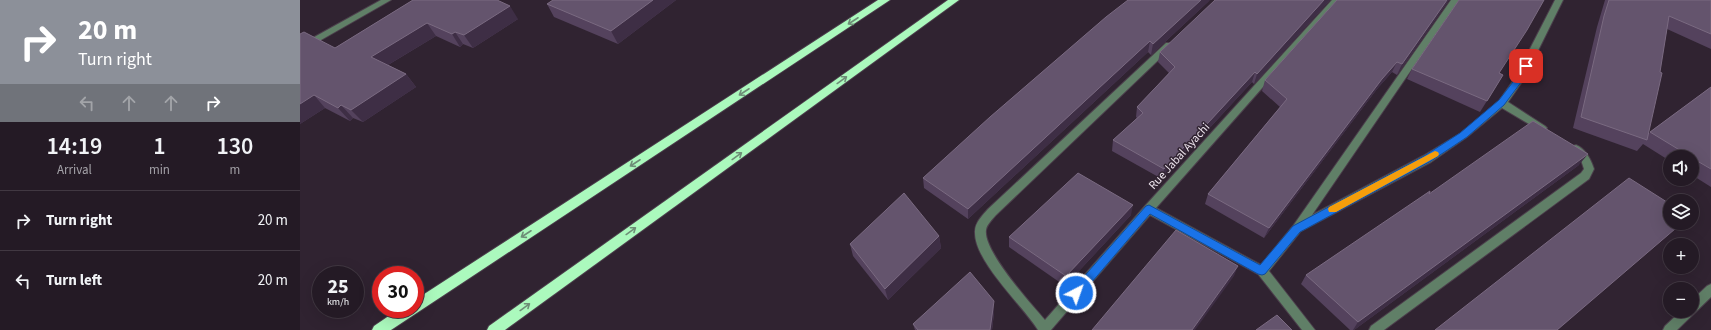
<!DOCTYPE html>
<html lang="en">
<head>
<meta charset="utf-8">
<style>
	body { margin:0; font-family:"Source Sans 3",sans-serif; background:#2c232d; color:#f1f3f6; height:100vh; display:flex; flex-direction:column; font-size:15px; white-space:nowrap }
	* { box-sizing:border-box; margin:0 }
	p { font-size:13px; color:#a3a1a7 }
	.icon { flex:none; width:22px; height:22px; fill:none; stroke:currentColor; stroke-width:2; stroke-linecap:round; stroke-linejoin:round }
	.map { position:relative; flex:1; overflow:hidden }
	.panel { display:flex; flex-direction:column; background:#241a25; width:300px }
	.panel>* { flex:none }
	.top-card { background:#8c9099; color:#fff; overflow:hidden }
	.fabs { position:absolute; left:1363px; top:150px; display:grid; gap:8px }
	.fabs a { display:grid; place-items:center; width:36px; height:36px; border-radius:50%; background:#241a25; box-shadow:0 4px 16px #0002,0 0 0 1px #413842; font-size:20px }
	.speed { position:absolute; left:12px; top:266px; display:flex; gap:8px; font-size:20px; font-weight:700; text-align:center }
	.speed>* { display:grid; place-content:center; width:52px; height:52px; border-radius:50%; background:#241a25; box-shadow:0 4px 16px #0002,0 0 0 1px #413842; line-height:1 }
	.speed small { font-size:10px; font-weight:400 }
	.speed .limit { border:6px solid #d22; background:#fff; color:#111 }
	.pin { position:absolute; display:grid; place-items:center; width:34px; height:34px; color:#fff; margin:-17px; border-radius:8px; box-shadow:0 2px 6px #0006 }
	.me { position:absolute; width:44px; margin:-22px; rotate:41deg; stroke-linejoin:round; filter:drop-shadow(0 0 3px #0008) }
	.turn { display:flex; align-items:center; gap:14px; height:84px; padding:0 12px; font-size:18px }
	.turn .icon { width:52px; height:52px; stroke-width:2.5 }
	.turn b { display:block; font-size:28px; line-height:34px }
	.lanes { display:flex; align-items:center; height:38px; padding:0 12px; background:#0003; justify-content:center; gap:20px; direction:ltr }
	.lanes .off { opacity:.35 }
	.eta { display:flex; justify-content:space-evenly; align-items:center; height:68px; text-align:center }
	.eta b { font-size:24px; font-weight:600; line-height:28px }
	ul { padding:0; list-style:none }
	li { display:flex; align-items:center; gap:12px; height:60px; padding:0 12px; border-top:1px solid #413842 }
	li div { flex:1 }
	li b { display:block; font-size:15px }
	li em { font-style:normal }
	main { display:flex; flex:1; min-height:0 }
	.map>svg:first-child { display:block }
</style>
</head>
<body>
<main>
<section class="panel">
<div class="top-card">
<div class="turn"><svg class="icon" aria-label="right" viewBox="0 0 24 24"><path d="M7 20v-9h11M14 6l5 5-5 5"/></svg><div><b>20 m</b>Turn right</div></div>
<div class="lanes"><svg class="icon off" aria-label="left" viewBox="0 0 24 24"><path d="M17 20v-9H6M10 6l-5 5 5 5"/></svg><svg class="icon off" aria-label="ahead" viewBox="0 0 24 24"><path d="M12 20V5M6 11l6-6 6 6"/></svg><svg class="icon off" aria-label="ahead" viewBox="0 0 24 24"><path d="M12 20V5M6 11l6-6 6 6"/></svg><svg class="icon" aria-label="right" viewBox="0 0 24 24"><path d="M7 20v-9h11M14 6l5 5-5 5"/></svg></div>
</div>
<div class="eta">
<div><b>14:19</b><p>Arrival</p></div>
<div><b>1</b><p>min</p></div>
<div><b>130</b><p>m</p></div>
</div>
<ul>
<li><svg class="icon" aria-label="right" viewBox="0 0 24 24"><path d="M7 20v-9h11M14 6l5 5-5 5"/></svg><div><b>Turn right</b></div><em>20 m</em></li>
<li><svg class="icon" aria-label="left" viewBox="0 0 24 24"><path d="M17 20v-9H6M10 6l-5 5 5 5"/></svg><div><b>Turn left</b></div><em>20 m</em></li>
</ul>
</section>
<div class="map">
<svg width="1411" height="330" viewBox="0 0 1411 330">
	<rect width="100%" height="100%" fill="#302331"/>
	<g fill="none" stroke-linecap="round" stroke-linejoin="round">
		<defs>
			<g id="minor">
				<path d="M 81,0 L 91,0 L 0,52 L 0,45 Z"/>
				<path d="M 1032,0 L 1040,0 L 856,208 L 961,265 L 993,226 L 1151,0 L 1159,0 L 1012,215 L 1123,156 L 1161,133 L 1199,101 L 1215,78 L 1255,0 L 1263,0 L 1224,79 L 1208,102 L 1245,126 L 1247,128 L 1245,130 L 1239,130 L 1202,108 L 1167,137 L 1131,162 L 1001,231 L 969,271 L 1015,330 L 1002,330 L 958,274 L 850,215 L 751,330 L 738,330 C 723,306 675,262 675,233 C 674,223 683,215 688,209 L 866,43 L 872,43 L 873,45 L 872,47 L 696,215 C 692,220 687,224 686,230 C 683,251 731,304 745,320 L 845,206 Z"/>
				<path d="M 1276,145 C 1286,149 1291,160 1294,169 L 1289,179 L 1084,330 L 1069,330 L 1071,326 L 1281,173 L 1284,169 L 1281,160 L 1271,149 L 1273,146 Z"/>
				<path d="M 1411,284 L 1411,297 L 1377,330 L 1363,330 L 1365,326 L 1381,311 L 1392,311 L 1392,300 L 1407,286 Z"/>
			</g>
			<g id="highway">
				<path d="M 578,0 L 590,0 L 91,330 L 72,330 L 74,326 L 99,309 L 115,309 L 115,300 Z"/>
				<path d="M 648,0 L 659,0 L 205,330 L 187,330 L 189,326 Z"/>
			</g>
		</defs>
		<use href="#minor" stroke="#4b3e4b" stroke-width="2"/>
		<use href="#highway" stroke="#4b3e4b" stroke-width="2"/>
		<use href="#minor" fill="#607f67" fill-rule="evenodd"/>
		<use href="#highway" fill="#abf9bd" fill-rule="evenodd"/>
	</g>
	<g fill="#54425d">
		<path d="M 113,0 L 218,19 L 173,48 L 163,44 L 160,47 L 136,36 L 88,65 L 106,74 L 116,87 L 63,122 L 53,118 L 50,121 L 25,108 L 0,124 L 0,34 L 35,48 Z"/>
		<path d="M 253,0 L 376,0 L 318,44 L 254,17 L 247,4 Z"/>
		<path d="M 910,0 L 851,55 L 848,52 L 668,219 L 624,188 L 623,178 Z"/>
		<path d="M 1030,0 L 954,84 L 952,82 L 893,146 L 892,145 L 862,179 L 812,151 L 813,140 L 837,118 L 836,117 L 837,107 L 869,73 L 858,62 L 860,52 Z"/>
		<path d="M 1037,0 L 1149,0 L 1097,75 L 1092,72 L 1077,89 L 964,238 L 905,204 L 908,194 L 980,107 L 962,91 L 965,80 Z"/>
		<path d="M 1305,0 L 1411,0 L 1411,49 L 1367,29 L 1348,135 L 1350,132 L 1411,87 L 1411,187 L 1392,175 L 1392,157 L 1370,157 L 1370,161 L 1343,144 L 1337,151 L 1273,128 L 1297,27 Z"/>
		<path d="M 1112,69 L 1199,73 L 1203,75 L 1180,112 L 1107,79 Z"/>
		<path d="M 1279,165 L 1054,330 L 1050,330 L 1001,284 L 1006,275 L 1129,194 Z"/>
		<path d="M 831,215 L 765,286 L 709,247 L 709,237 Z"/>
		<path d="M 639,236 L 641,248 L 588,300 L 553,256 L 550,244 Z"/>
		<path d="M 694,313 L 692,330 L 615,330 L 613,324 Z"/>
	</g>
	<g fill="#3e2e45">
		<path d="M 353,0 L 376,0 L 318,44 L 311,31 Z"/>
		<path d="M 901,0 L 910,0 L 851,55 L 853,44 Z"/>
		<path d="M 1024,0 L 1030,0 L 954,84 L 957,74 Z"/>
		<path d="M 1147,0 L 1149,0 L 1097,75 L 1102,64 Z"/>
		<path d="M 210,6 L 218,19 L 173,48 L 164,35 Z"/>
		<path d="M 127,23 L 136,36 L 81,69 L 71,57 Z"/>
		<path d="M 155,32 L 163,44 L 160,47 L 152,34 Z"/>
		<path d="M 850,41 L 848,52 L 668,219 L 668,209 Z"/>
		<path d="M 1097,62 L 1092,72 L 1077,89 L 964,238 L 969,228 L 1082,79 Z"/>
		<path d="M 955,72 L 952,82 L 893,146 L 896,136 Z"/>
		<path d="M 106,74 L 116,87 L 63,122 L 51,110 Z"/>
		<path d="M 14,95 L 25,108 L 0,124 L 0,104 Z"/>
		<path d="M 41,105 L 53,118 L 50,121 L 38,108 Z"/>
		<path d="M 895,135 L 892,145 L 862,179 L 864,169 Z"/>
		<path d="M 1288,154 L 1279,165 L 1054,330 L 1053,330 L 1058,322 Z"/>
		<path d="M 833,205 L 831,215 L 765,286 L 766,276 Z"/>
		<path d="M 1382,223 L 1258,330 L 1257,330 Z"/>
		<path d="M 639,236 L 641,248 L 588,300 L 585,289 Z"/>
		<path d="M 938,266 L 934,276 L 895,330 L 892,330 Z"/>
		<path d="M 694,301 L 694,313 L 692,330 L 690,330 Z"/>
	</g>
	<g fill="#64546d" stroke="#7a6a81">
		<path d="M 113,0 L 197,0 L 210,6 L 164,35 L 155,32 L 152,34 L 127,23 L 71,57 L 106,74 L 51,110 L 41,105 L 38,108 L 14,95 L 0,104 L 0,34 L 4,32 L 35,48 Z"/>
		<path d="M 253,0 L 353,0 L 311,31 L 247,4 Z"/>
		<path d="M 828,0 L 901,0 L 853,44 L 850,41 L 668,209 L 623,178 L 690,117 L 806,17 Z"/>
		<path d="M 915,0 L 1024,0 L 957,74 L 955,72 L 896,136 L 895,135 L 864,169 L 813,140 L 843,113 L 837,107 L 875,67 L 860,52 Z"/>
		<path d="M 1037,0 L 1147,0 L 1102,64 L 1097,62 L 1082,79 L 969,228 L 908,194 L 987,99 L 965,80 Z"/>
		<path d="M 1159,0 L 1244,0 L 1227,30 L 1199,73 L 1203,75 L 1187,101 L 1112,69 Z"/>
		<path d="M 1309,0 L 1411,0 L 1411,34 L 1369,16 L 1360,72 L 1362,73 L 1347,140 L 1281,117 L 1304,16 Z"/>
		<path d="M 1411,87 L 1411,169 L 1392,158 L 1392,157 L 1391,157 L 1350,132 Z"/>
		<path d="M 1233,121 L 1288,154 L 1058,322 L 1006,275 L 1130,191 L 1129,194 Z"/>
		<path d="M 778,173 L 833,205 L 766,276 L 709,237 Z"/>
		<path d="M 1329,178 L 1370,204 L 1370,223 L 1382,223 L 1257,330 L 1135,330 Z"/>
		<path d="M 604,193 L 639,236 L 585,289 L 550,244 Z"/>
		<path d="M 876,230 L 938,266 L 892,330 L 792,330 Z"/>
		<path d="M 670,272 L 694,301 L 690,330 L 618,330 L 613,324 Z"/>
		<path d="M 977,315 L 992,330 L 956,330 Z"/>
	</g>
	<defs><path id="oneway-shaft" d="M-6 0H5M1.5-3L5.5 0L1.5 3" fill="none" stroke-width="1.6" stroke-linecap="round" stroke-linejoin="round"/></defs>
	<g stroke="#6e8e77">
		<use href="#oneway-shaft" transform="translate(553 21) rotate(147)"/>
		<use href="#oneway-shaft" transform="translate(542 80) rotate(-36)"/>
		<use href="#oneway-shaft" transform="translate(444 92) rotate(147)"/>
		<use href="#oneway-shaft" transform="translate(437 156) rotate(-36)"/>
		<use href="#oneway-shaft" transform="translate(335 163) rotate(147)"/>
		<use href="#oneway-shaft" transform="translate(331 231) rotate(-36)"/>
		<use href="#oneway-shaft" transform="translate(226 234) rotate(147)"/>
		<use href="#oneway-shaft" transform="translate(225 307) rotate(-36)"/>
	</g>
	<path fill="#1a73e8" stroke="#114b97" d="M 1226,63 L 1230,66 L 1222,81 L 1204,105 L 1167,137 L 1131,161 L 1000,232 L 965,274 L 962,275 L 958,274 L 850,214 L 780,296 L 776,298 L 772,296 L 771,293 L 772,290 L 846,206 L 849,205 L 960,265 L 993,226 L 1124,156 L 1160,133 L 1199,100 L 1216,78 L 1223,64 Z"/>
	<path fill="#f59e0b" d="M 1135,151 L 1138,152 L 1139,154 L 1138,156 L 1036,212 L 1029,212 L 1028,209 L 1029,207 Z"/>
	<g text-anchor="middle" stroke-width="3" stroke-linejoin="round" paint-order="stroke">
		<g font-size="12" fill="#eee5ee" stroke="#302331">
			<text transform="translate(879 156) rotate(-48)" y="4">Rue Jabal Ayachi</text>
		</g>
	</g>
</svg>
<div class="fabs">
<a><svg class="icon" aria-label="sound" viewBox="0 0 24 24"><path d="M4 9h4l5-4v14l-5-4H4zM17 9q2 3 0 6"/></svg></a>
<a><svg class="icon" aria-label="layers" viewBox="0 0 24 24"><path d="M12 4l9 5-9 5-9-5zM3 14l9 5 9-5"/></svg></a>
<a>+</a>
<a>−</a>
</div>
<div class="speed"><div>25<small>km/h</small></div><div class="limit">30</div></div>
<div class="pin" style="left:1226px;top:66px;background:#d93025"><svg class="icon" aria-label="arrive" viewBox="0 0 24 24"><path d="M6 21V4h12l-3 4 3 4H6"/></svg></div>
<svg class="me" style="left:776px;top:293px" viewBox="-20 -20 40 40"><circle r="17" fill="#1a73e8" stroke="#fff" stroke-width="3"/><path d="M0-11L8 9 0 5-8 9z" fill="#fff"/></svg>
</div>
</main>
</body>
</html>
